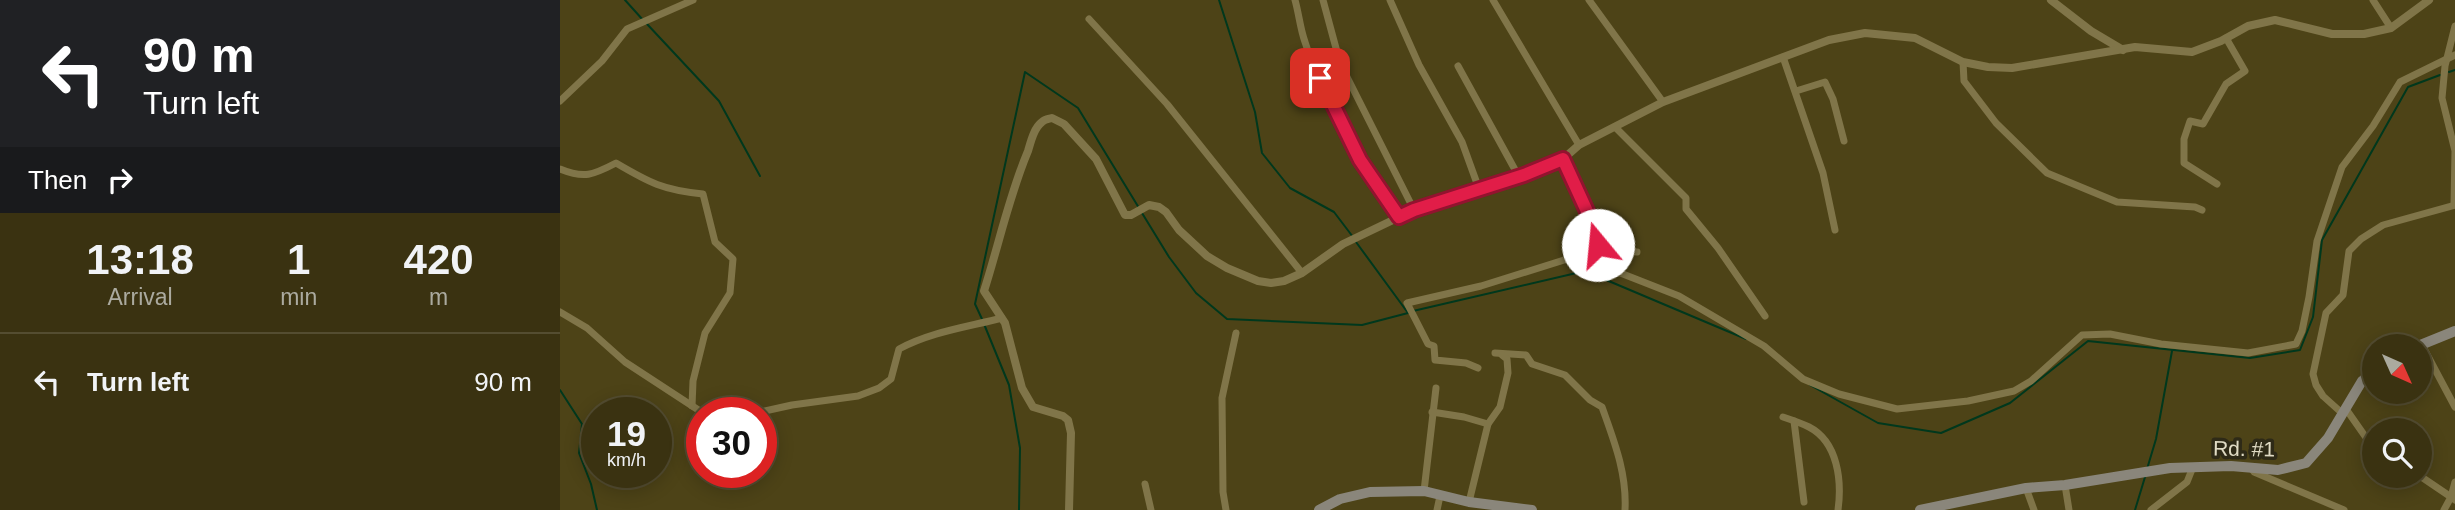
<!DOCTYPE html>
<html lang="en">
<head>
<meta charset="utf-8">
<style>
	body { margin:0; font-family:Helvetica,sans-serif; background:#413a1a; color:#f1f3f6; height:100vh; display:flex; flex-direction:column; font-size:26px; white-space:nowrap }
	* { box-sizing:border-box; margin:0 }
	p { font-size:23px; color:#abaa9f }
	.icon { flex:none; width:38px; height:38px; fill:none; stroke:currentColor; stroke-width:2; stroke-linecap:round; stroke-linejoin:round }
	.map { position:relative; flex:1; overflow:hidden }
	.drawer { display:flex; flex-direction:column; background:#3a3211; width:560px }
	.drawer>* { flex:none }
	.hud { background:#202124; color:#fff; overflow:hidden }
	.needle { width:46px; rotate:135deg }
	.controls { position:absolute; left:1802px; top:334px; display:grid; gap:14px }
	.controls a { display:grid; place-items:center; width:70px; height:70px; border-radius:50%; background:#3a3211; box-shadow:0 4px 18px #0003,0 0 0 2px #544d31; font-size:35px }
	.speed { position:absolute; left:21px; top:397px; display:flex; gap:14px; font-size:35px; font-weight:700; text-align:center }
	.speed>* { display:grid; place-content:center; width:91px; height:91px; border-radius:50%; background:#3a3211; box-shadow:0 4px 18px #0003,0 0 0 2px #544d31; line-height:1 }
	.speed small { font-size:18px; font-weight:400 }
	.speed .limit { border:10px solid #d22; background:#fff; color:#111 }
	.pin { position:absolute; display:grid; place-items:center; width:60px; height:60px; color:#fff; margin:-30px; border-radius:14px; box-shadow:0 4px 10px #0006 }
	.me { position:absolute; width:77px; margin:-38px; rotate:343deg; stroke-linejoin:round; filter:drop-shadow(0 0 5px #0008) }
	.turn { display:flex; align-items:center; gap:24px; height:147px; padding:0 28px; font-size:32px }
	.turn .icon { width:91px; height:91px; stroke-width:2.5 }
	.turn b { display:block; font-size:49px; line-height:60px }
	.then { display:flex; align-items:center; height:66px; padding:0 28px; background:#0003; gap:14px; font-size:26px }
	.eta { display:flex; justify-content:space-evenly; align-items:center; height:119px; text-align:center }
	.eta b { font-size:42px; font-weight:700; line-height:49px }
	ul { padding:0; list-style:none }
	li { display:flex; align-items:center; gap:21px; height:98px; padding:0 28px; border-top:2px solid #544d31 }
	li div { flex:1 }
	li b { display:block; font-size:26px }
	li em { font-style:normal }
	main { display:flex; flex:1; min-height:0 }
	.map>svg:first-child { display:block }
</style>
</head>
<body>
<main>
<section class="drawer">
<div class="hud">
<div class="turn"><svg class="icon" aria-label="left" viewBox="0 0 24 24"><path d="M17 20v-9H6M10 6l-5 5 5 5"/></svg><div><b>90 m</b>Turn left</div></div>
<div class="then">Then<svg class="icon" aria-label="right" viewBox="0 0 24 24"><path d="M7 20v-9h11M14 6l5 5-5 5"/></svg></div>
</div>
<div class="eta">
<div><b>13:18</b><p>Arrival</p></div>
<div><b>1</b><p>min</p></div>
<div><b>420</b><p>m</p></div>
</div>
<ul>
<li><svg class="icon" aria-label="left" viewBox="0 0 24 24"><path d="M17 20v-9H6M10 6l-5 5 5 5"/></svg><div><b>Turn left</b></div><em>90 m</em></li>
</ul>
</section>
<div class="map">
<svg width="1895" height="510" viewBox="0 0 1895 510">
	<rect width="100%" height="100%" fill="#4d4317"/>
	<g fill="none" stroke-linecap="round" stroke-linejoin="round">
		<g stroke="#00381d" stroke-width="2">
			<path d="M 65,0 L 83,20"/>
			<path d="M 659,0 L 695,112 L 702,153 L 730,188 L 774,212 L 793,237"/>
			<path d="M 87,24 L 159,101 L 200,176"/>
			<path d="M 1889,72 L 1895,70"/>
			<path d="M 582,213 L 609,257 L 636,293 L 667,319 L 802,325 L 848,313"/>
			<path d="M 796,242 L 848,313"/>
			<path d="M 853,311 L 1025,271 L 1186,339"/>
			<path d="M 422,319 L 415,304 L 465,72 L 518,108 L 579,208"/>
			<path d="M 424,324 L 449,385 L 460,448 L 459,510"/>
			<path d="M 1250,385 L 1318,423 L 1381,433 L 1450,403 L 1528,341 L 1690,358 L 1740,350 L 1753,317 L 1762,240 L 1848,87 L 1880,75"/>
			<path d="M 0,390 L 22,424 L 19,453 L 31,484 L 37,510"/>
			<path d="M 1587,469 L 1596,439 L 1612,351"/>
			<path d="M 1575,510 L 1585,477"/>
		</g>
		<g stroke="#807549" stroke-width="7">
			<path d="M 735,0 C 739,14 740,28 745,42 C 765,105 802,163 839,217"/>
			<path d="M 763,0 L 780,63 L 854,210"/>
			<path d="M 830,0 L 859,65 L 902,142 L 919,189"/>
			<path d="M 933,0 L 1019,145"/>
			<path d="M 1029,0 L 1103,102"/>
			<path d="M 1813,0 L 1831,28"/>
			<path d="M 529,19 L 607,104 L 742,273"/>
			<path d="M 1223,57 L 1263,173 L 1275,230"/>
			<path d="M 1403,62 L 1404,81 L 1436,123 L 1487,173 L 1557,202 L 1635,207 L 1642,210"/>
			<path d="M 898,66 L 959,177"/>
			<path d="M 1236,91 L 1265,82 L 1273,99 L 1284,141"/>
			<path d="M 0,101 L 42,61 L 67,29 L 133,0"/>
			<path d="M 1055,127 L 1126,198 L 1126,209 L 1158,248 L 1205,316"/>
			<path d="M 1003,159 L 1031,220 L 1041,249 L 1077,252"/>
			<path d="M 0,169 C 24,179 33,175 56,163 C 90,183 103,190 143,194 L 155,242 L 173,259 L 170,293 L 145,333 L 133,381 L 132,406"/>
			<path d="M 1657,184 L 1624,163 L 1624,139 L 1630,121 L 1643,124 L 1666,84 L 1685,71 L 1666,38"/>
			<path d="M 1894,205 L 1895,151 L 1882,98 L 1885,66 L 1895,26"/>
			<path d="M 0,312 L 27,328 L 65,362 L 143,413"/>
			<path d="M 1862,345 L 1895,407"/>
			<path d="M 935,353 L 966,355 L 972,364 L 1005,375 L 1030,400 L 1042,407 C 1054,441 1067,473 1065,510"/>
			<path d="M 918,368 L 906,363 L 875,360 L 874,346 L 868,344 L 847,303 L 921,286 L 1017,256 L 1119,296 L 1204,346 L 1243,379 L 1279,394 L 1337,409 L 1408,401 L 1454,391 L 1471,381 L 1522,335 L 1550,334 L 1601,344 L 1688,353 L 1736,344 L 1742,331 L 1749,297 L 1757,241 L 1782,167 L 1813,126 L 1840,82 L 1895,55"/>
			<path d="M 1786,409 L 1807,439 L 1815,444"/>
			<path d="M 872,412 L 904,417 L 928,424"/>
			<path d="M 196,413 L 232,405 L 298,396 L 319,388 L 331,379 L 339,349 C 370,332 407,327 442,318"/>
			<path d="M 1783,414 L 1763,396 L 1756,385 L 1753,374 L 1766,313 L 1783,295 L 1789,251 L 1801,239 L 1823,225 L 1895,205"/>
			<path d="M 1223,417 C 1232,420 1241,423 1249,427 C 1278,442 1282,481 1278,510"/>
			<path d="M 1234,421 L 1244,502"/>
			<path d="M 1691,468 L 1694,472 L 1784,510"/>
			<path d="M 1860,476 L 1891,497 L 1884,510"/>
			<path d="M 1895,482 L 1891,497 L 1895,500"/>
			<path d="M 585,484 L 591,510"/>
			<path d="M 1505,485 L 1509,510"/>
			<path d="M 1466,488 L 1474,510"/>
			<path d="M 864,491 L 876,388"/>
			<path d="M 909,502 L 928,424 L 940,407 L 948,373 L 947,359 L 942,355"/>
			<path d="M 666,510 L 663,492 L 662,398 L 676,333"/>
			<path d="M 877,510 L 880,496"/>
			<path d="M 1591,510 L 1627,482 L 1633,467"/>
		</g>
		<g stroke="#807549" stroke-width="8">
			<path d="M 1491,0 L 1531,31 L 1563,50"/>
			<path d="M 509,510 L 511,433 L 508,420 L 503,416 L 473,407 L 462,388 L 445,323 L 424,291 C 439,244 449,196 468,151 C 471,141 474,128 482,122 C 485,119 489,119 492,118 L 504,124 L 536,159 L 565,215 L 571,215 L 589,205 L 599,207 L 606,212 L 619,230 L 647,256 L 667,268 L 698,281 L 711,283 L 724,281 L 742,273 L 783,244 L 854,210 L 964,175 L 1003,159 L 1019,145 L 1103,102 L 1269,40 L 1305,33 L 1355,38 L 1403,62 L 1428,67 L 1452,68 L 1575,47 L 1632,52 L 1661,41 L 1688,26 L 1715,20 L 1772,34 L 1804,34 L 1831,28 L 1869,0"/>
		</g>
		<g stroke="#8a867b" stroke-width="10">
			<path d="M 1858,346 L 1895,331"/>
			<path d="M 759,510 L 780,499 L 810,492 L 864,491 L 909,502 L 972,510"/>
			<path d="M 1360,510 L 1466,488 L 1505,485 L 1610,468 L 1671,466 L 1718,470 L 1746,463 L 1768,438 L 1802,381 L 1815,370"/>
		</g>
	</g>
	<g fill="none" stroke-linecap="round" stroke-linejoin="round">
		<defs>
			<path id="route" d="M 760,78 L 800,160 L 839,217 L 854,210 L 964,175 L 1003,159 L 1031,220 L 1038,245"/>
		</defs>
		<use href="#route" stroke="#92132f" stroke-width="18"/>
		<use href="#route" stroke="#e11d48" stroke-width="12"/>
	</g>
	<g text-anchor="middle" stroke-width="7" stroke-linejoin="round" paint-order="stroke">
		<g font-size="21" fill="#e0dbc4" stroke="#2e2a17">
			<text transform="translate(1684 449) rotate(1)" y="7">Rd. #1</text>
		</g>
	</g>
</svg>
<div class="controls">
<a><svg class="needle" viewBox="-14 -14 28 28"><path d="M0-13l5 13h-10z" fill="#e53935"/><path d="M0 13l5-13h-10z" fill="#abaa9f"/></svg></a>
<a><svg class="icon" aria-label="search" viewBox="0 0 24 24"><circle cx="10" cy="10" r="6"/><path d="M15 15l6 6"/></svg></a>
</div>
<div class="speed"><div>19<small>km/h</small></div><div class="limit">30</div></div>
<div class="pin" style="left:760px;top:78px;background:#d93025"><svg class="icon" aria-label="arrive" viewBox="0 0 24 24"><path d="M6 21V4h12l-3 4 3 4H6"/></svg></div>
<svg class="me" style="left:1038px;top:245px" viewBox="-20 -20 40 40"><circle r="19" fill="#fff"/><path d="M0-13L10 11 0 6-10 11z" fill="#e11d48"/></svg>
</div>
</main>
</body>
</html>
